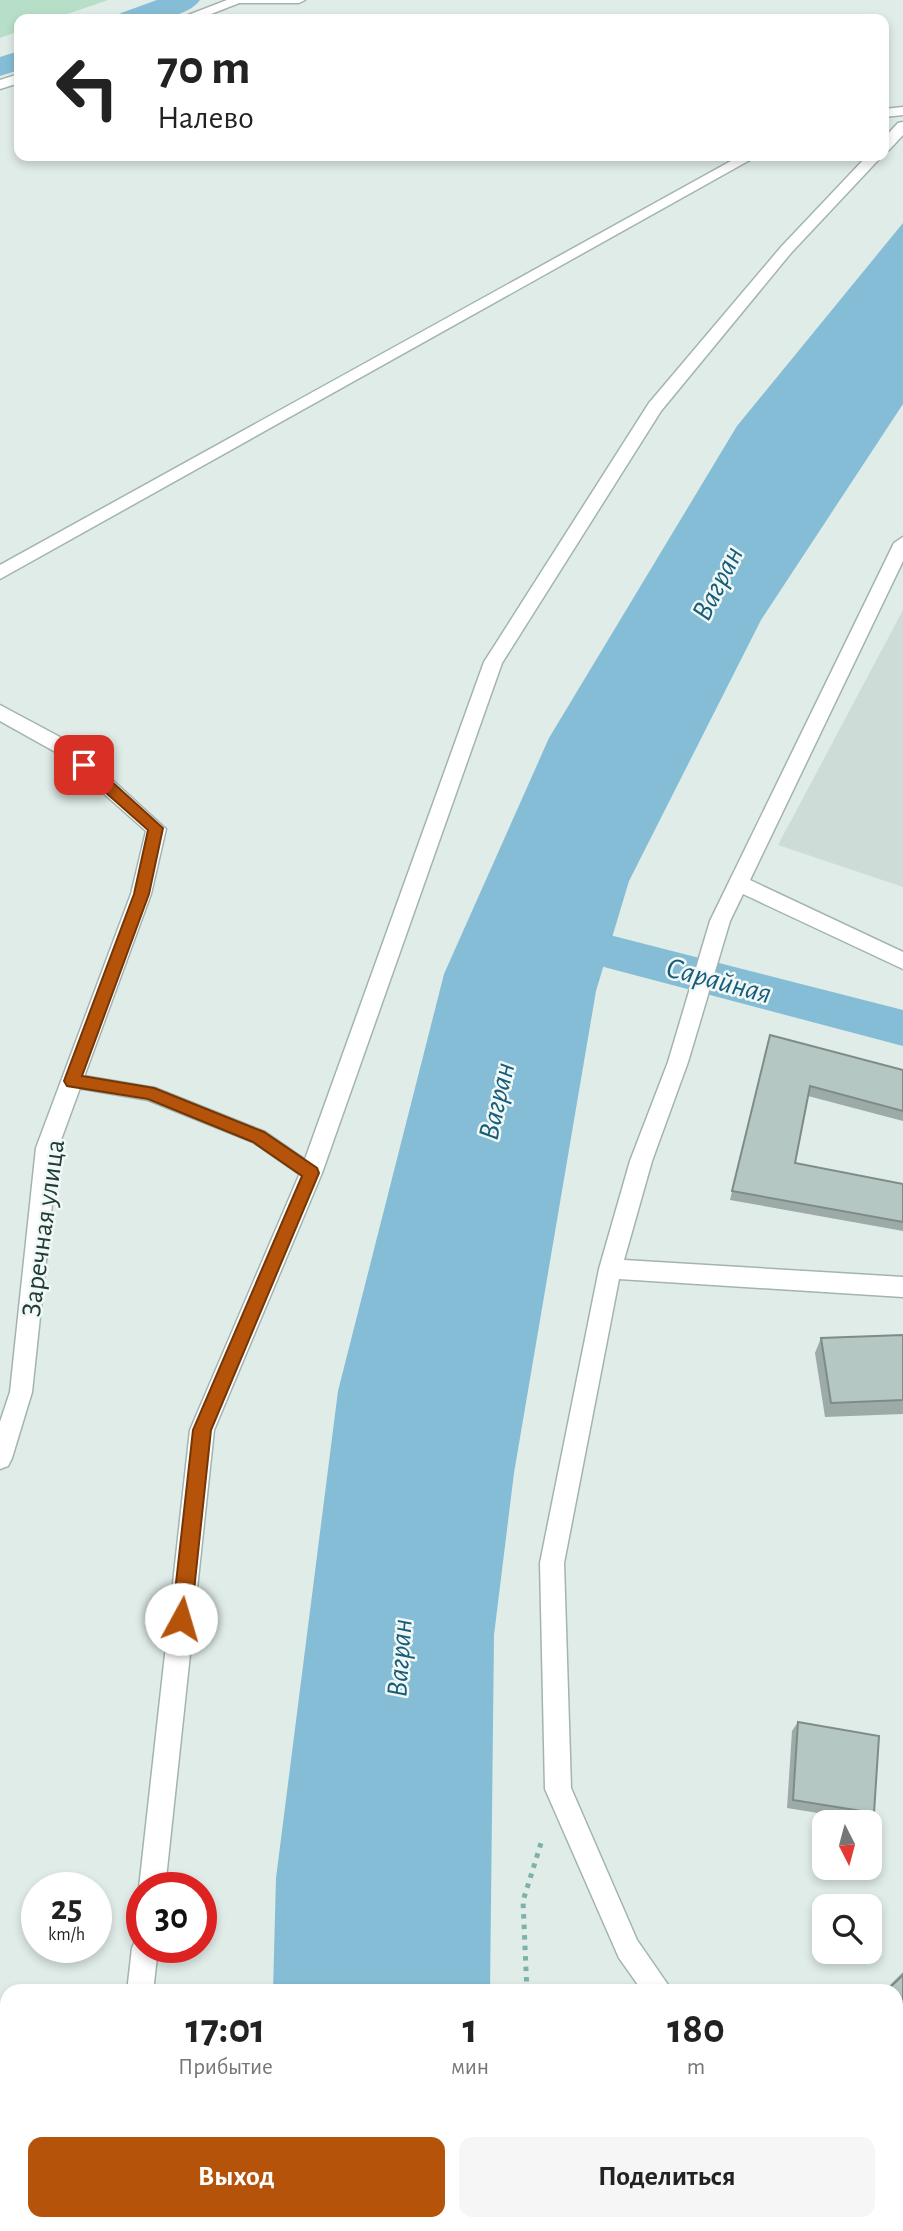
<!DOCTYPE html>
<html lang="ru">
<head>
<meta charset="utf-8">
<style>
	body { margin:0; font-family:"Alegreya Sans",sans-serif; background:#f6f6f6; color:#222; height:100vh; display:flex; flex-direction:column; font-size:26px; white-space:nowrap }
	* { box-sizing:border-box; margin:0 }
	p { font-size:23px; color:#767676 }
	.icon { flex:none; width:38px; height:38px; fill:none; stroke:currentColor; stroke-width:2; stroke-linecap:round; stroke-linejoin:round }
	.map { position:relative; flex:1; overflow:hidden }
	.panel { position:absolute; left:0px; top:1984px; width:903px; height:247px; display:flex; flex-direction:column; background:#fff; border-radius:21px 21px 0 0; box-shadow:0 4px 10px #0003 }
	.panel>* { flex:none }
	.guide { position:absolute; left:14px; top:14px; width:875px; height:147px; border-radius:14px; box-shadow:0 4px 10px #0003; background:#fff; color:#222; overflow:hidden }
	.needle { width:46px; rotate:174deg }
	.fabs { position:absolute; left:812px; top:1810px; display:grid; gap:14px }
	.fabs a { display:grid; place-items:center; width:70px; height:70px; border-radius:14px; background:#fff; box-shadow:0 4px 10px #0003; font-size:35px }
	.speed { position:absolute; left:21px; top:1872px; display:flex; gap:14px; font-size:35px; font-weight:700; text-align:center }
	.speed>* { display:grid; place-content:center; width:91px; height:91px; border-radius:50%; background:#fff; box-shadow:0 4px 10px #0003; line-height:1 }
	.speed small { font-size:18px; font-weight:400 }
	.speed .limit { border:10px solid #d22; background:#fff; color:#111 }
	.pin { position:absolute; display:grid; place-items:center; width:60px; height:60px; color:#fff; margin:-30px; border-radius:14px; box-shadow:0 4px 10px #0006 }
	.me { position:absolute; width:77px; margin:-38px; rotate:6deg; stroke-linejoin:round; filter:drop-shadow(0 0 5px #0008) }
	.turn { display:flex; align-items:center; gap:24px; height:147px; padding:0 28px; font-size:32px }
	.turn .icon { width:91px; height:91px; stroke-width:2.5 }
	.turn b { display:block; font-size:49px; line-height:60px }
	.eta { display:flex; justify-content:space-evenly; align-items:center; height:119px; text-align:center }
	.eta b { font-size:42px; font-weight:700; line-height:49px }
	.action { display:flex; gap:14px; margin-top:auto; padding:14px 28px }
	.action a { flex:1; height:80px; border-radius:14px; background:#b45309; color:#fff; font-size:28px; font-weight:700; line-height:80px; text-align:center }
	.action a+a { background:#f6f6f6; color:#222 }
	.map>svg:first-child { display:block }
</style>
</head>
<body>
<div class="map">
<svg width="903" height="2231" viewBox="0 0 903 2231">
	<rect width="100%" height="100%" fill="#e0ece8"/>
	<path fill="#cedcd7" d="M 903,610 L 903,887 L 778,845 Z"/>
	<path fill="#b7dfc7" d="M 0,0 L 108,0 L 53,19 L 19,19 L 19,31 L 0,38 Z"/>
	<g fill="#84bdd5">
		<path d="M 903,223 L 903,404 L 761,620 L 629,881 L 596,991 L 514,1473 L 494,1635 L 490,1991 L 273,1991 L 276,1878 L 338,1391 L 444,974 L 549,738 L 737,426 Z"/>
		<path d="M 268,2224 L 495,2224 L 495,2231 L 267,2231 Z"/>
	</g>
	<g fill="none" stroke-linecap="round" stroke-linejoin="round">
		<g fill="#84bdd5" fill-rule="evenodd">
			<path d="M 157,0 L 200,0 C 185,21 140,20 117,19 L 121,13 Z"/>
			<path d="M 19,51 L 19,70 L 0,76 L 0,57 Z"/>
			<path d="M 547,919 L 903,1010 L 903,1046 L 532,948 L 526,936 L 532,924 Z"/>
		</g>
		<defs>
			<g id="lane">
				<path d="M 234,0 L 305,0 L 299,3 L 240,3 Z"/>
				<path d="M 72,1074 L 155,1088 L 265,1132 L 317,1168 L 320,1173 L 317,1178 L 311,1181 L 305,1178 L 253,1142 L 148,1100 L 66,1086 L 63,1081 L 66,1076 Z"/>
			</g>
			<g id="street">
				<path d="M 227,0 L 247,0 L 198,19 L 178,19 Z"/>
				<path d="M 19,74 L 19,83 L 0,89 L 0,80 Z"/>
				<path d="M 903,107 L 903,115 L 884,117 L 884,109 Z"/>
				<path d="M 903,122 L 903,135 L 889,150 L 884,151 L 884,138 L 898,123 Z"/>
				<path d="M 740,156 L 757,156 L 0,579 L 0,565 Z"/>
				<path d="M 867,156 L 882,156 L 791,253 L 661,411 L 502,663 L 322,1173 L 214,1430 L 165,1888 L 142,1888 L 142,1895 L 139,1888 L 190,1430 L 300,1173 L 484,662 L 649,403 L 781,247 Z"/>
				<path d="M 903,537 L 903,561 L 750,880 L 903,952 L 903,969 L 743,894 L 730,921 L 688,1062 L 652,1161 L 624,1260 L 903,1277 L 903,1297 L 619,1279 L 564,1563 L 571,1788 L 637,1940 L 673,1992 L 643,1992 L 619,1958 L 545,1789 L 540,1563 L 599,1269 L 630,1161 L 668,1062 L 710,921 L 894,543 Z"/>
				<path d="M 0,705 L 73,744 L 166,829 L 151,894 L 58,1148 L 32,1392 L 12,1458 L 8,1466 L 0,1469 L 0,1422 L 10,1392 L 36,1148 L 131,894 L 146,831 L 59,754 L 0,721 Z"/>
				<path d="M 142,1936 L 142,1948 L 158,1948 L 153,1992 L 127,1992 L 132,1948 L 136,1939 Z"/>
				<path d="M 107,2224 L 135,2224 L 134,2231 L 106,2231 Z"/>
				<path d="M 824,2224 L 854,2224 L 857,2231 L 827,2231 Z"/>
			</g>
		</defs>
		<use href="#lane" stroke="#a3b4b0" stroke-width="3"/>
		<use href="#street" stroke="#a3b4b0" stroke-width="3"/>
		<g stroke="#7eb2a9" stroke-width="5" stroke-dasharray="4.5 6" stroke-linecap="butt">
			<path d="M 527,1992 L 523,1901 L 542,1840"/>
			<path d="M 533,2224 L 533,2231"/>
		</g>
		<use href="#lane" fill="#fff" fill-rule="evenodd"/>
		<use href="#street" fill="#fff" fill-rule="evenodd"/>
	</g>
	<g fill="#9caba7">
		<path d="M 770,1035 L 903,1070 L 903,1121 L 808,1096 L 795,1163 L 903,1184 L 903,1231 L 730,1200 Z"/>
		<path d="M 903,1335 L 903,1414 L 825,1417 L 815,1353 L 821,1338 Z"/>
		<path d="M 798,1722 L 874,1813 L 867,1821 L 787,1808 L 792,1731 Z"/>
		<path d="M 903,1972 L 903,2074 L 896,2066 L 896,1992 L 883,1992 Z"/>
	</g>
	<g fill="#b5c7c2" stroke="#7f8b88" stroke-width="2">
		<path d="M 770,1035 L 903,1070 L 903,1111 L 810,1086 L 795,1163 L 903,1184 L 903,1222 L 732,1191 Z"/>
		<path d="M 903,1335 L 903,1400 L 831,1403 L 821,1338 Z"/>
		<path d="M 798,1722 L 879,1736 L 874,1813 L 793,1800 Z"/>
		<path d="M 903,1975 L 903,2060 L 896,2051 L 896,1992 L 885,1992 Z"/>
	</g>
	<path fill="#b45309" stroke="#753606" stroke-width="2" d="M 84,759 L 89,761 L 163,828 L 149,894 L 82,1076 L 154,1088 L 264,1132 L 317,1168 L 319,1173 L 211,1430 L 191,1619 L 188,1625 L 181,1628 L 175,1625 L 172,1619 L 193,1430 L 302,1176 L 253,1142 L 148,1099 L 67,1086 L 64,1081 L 134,894 L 148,830 L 79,769 L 77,765 Z"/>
	<g text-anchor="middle" stroke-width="5" stroke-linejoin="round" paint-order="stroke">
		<g font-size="28" fill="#203d39" stroke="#f1f8f5">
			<text transform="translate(42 1228) rotate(-82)" y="10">Заречная улица</text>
		</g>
		<g font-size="30" font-style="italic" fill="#165d7d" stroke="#f1f8f5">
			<text transform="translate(717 583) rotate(-63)" y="10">Вагран</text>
			<text transform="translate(719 980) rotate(15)" y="10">Сарайная</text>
			<text transform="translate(496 1101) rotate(-77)" y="10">Вагран</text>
			<text transform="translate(399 1658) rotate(-86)" y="10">Вагран</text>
		</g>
	</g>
</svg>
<div class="fabs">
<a><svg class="needle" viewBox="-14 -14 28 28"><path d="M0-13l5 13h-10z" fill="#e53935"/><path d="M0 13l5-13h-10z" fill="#767676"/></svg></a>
<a><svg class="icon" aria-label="search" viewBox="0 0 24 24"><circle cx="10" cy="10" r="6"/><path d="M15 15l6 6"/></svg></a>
</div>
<div class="speed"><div>25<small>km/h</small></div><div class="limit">30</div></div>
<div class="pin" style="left:84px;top:765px;background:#d93025"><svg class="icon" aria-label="arrive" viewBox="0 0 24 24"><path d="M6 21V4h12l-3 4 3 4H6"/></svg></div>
<svg class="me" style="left:181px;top:1619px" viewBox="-20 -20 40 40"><circle r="19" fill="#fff"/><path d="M0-13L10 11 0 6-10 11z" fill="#b45309"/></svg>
<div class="guide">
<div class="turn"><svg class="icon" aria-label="left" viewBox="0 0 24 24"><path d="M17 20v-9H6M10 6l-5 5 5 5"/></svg><div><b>70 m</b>Налево</div></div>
</div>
<section class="panel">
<div class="eta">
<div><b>17:01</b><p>Прибытие</p></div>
<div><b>1</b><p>мин</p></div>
<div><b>180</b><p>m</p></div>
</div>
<div class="action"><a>Выход</a><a>Поделиться</a></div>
</section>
</div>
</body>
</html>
